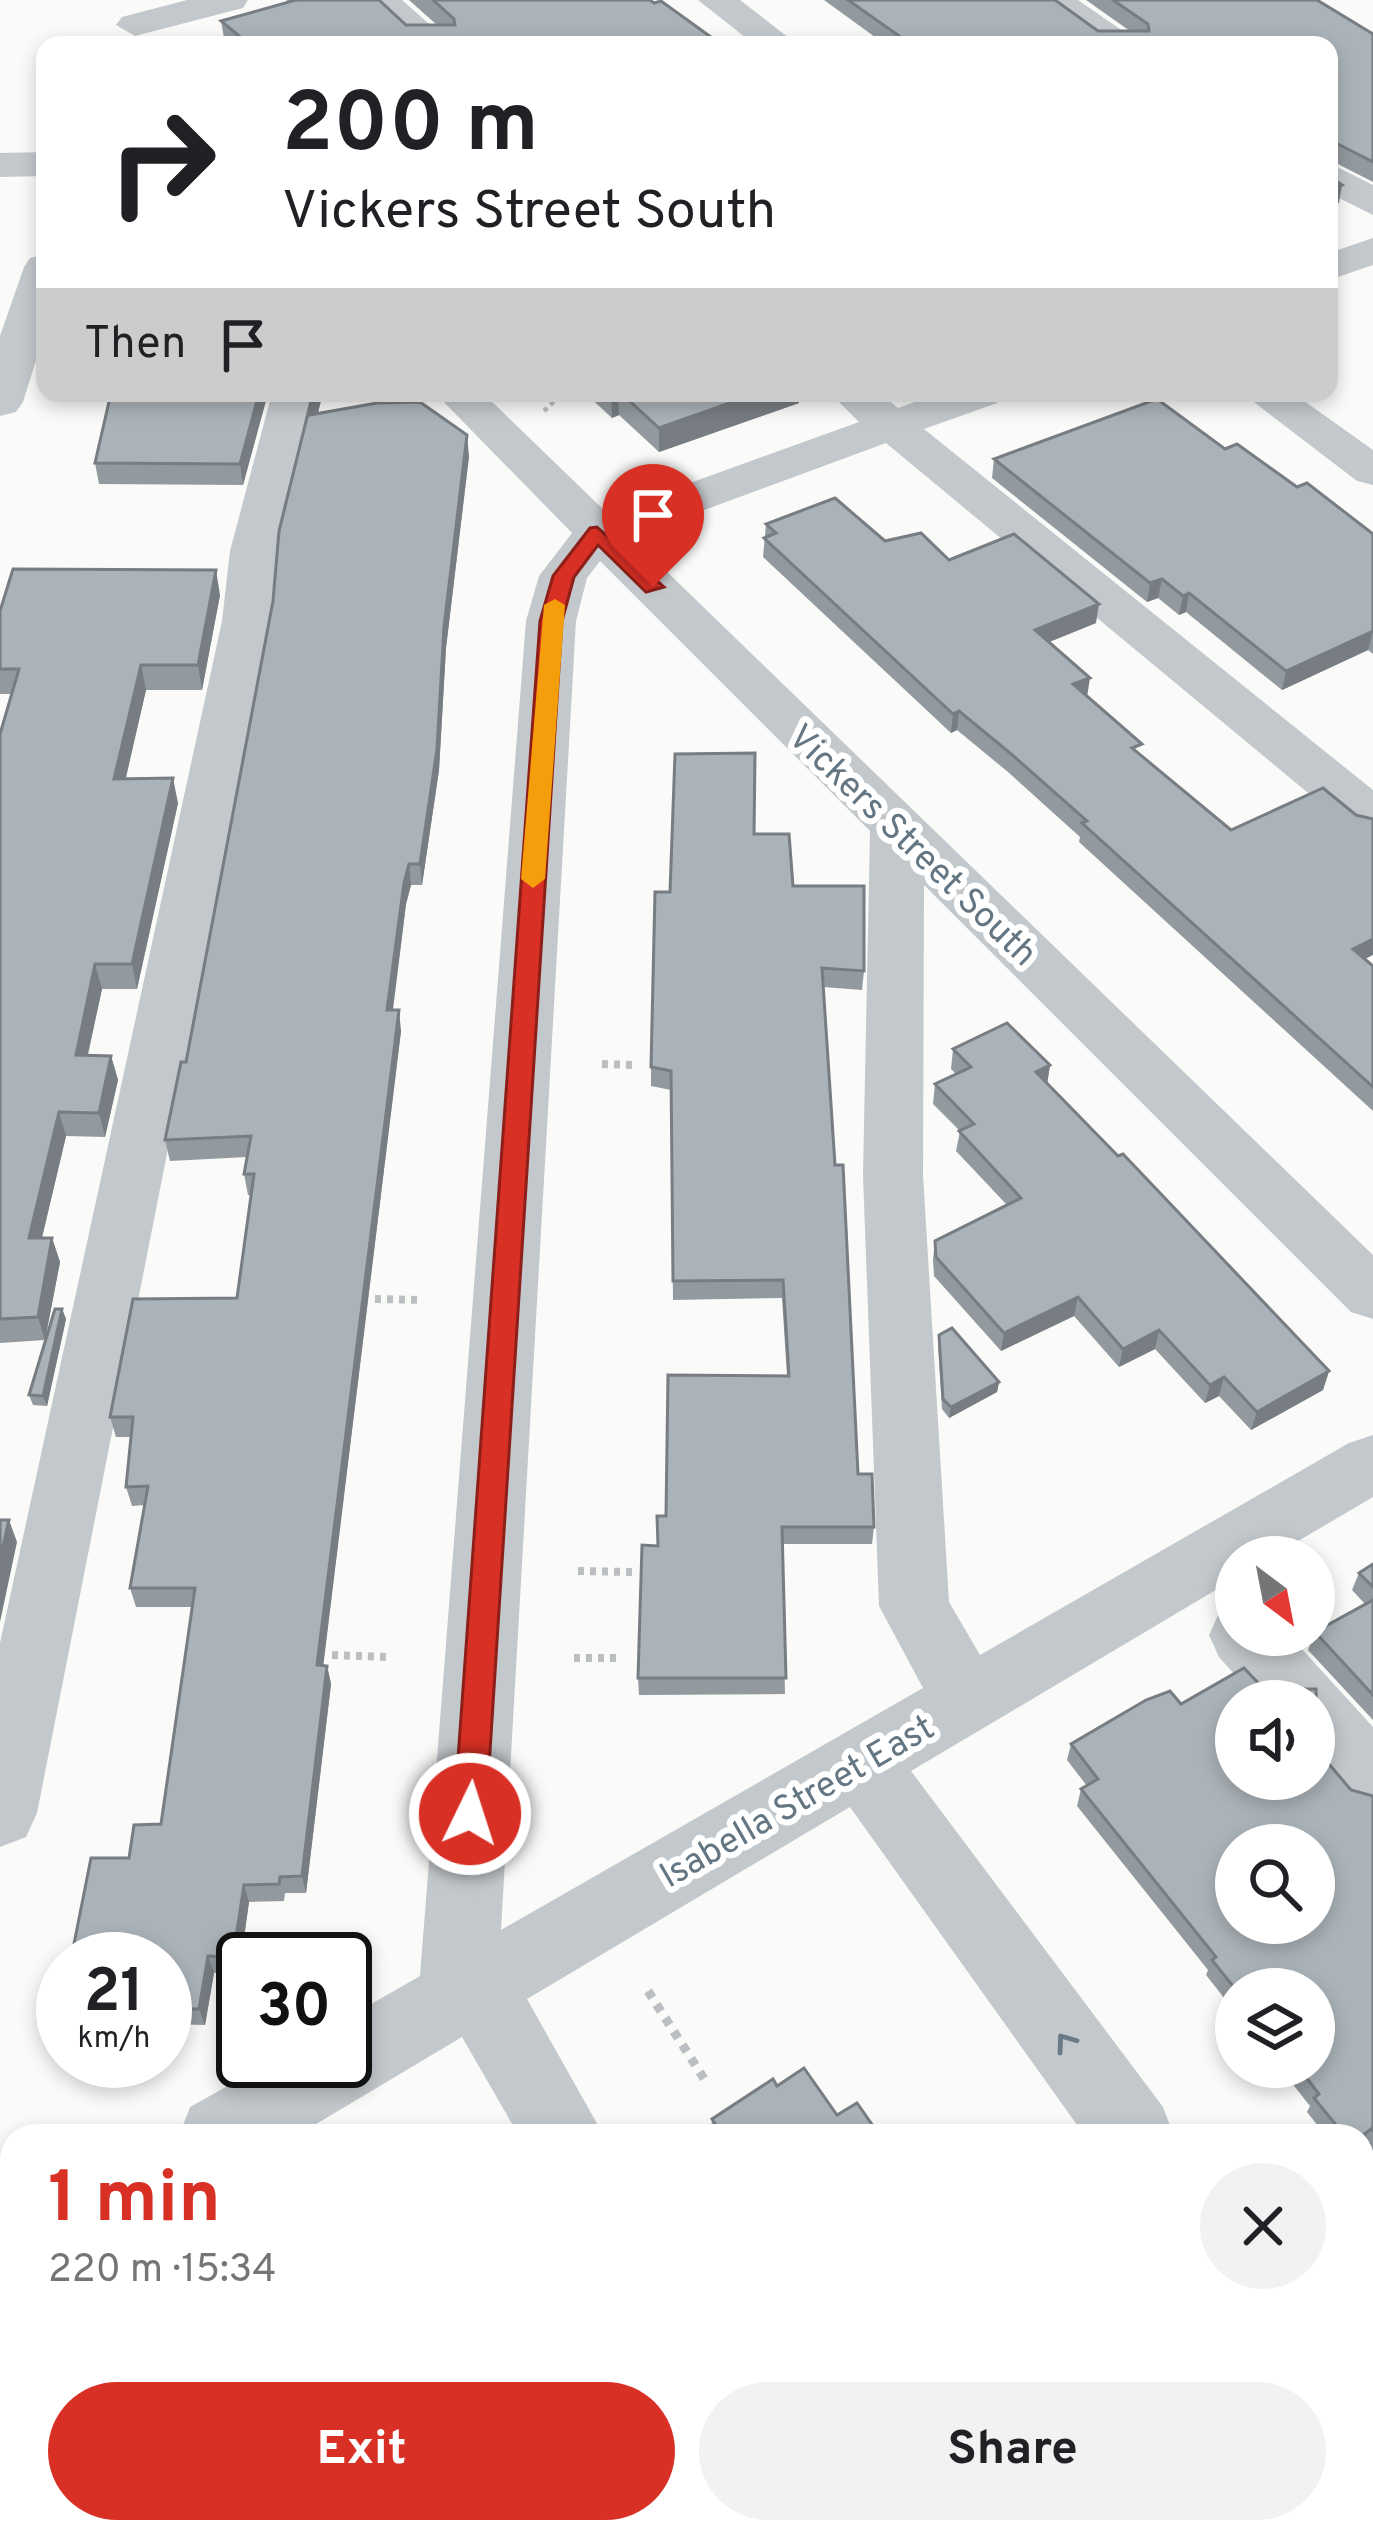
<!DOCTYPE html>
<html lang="en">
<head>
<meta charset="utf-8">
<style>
	body { margin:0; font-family:Overpass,sans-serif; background:#f2f2f2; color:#202124; height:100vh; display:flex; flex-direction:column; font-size:45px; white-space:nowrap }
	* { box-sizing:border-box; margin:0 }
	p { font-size:39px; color:#757577 }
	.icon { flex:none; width:66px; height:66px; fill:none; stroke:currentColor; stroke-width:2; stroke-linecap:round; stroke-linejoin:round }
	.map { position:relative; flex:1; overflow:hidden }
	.drawer { position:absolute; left:0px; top:2124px; width:1374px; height:420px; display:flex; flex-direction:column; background:#fff; border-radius:36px 36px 0 0; box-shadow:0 6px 18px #0003 }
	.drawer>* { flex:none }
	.top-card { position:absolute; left:36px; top:36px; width:1302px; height:366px; border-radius:24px; box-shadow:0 6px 18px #0003; background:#fff; color:#202124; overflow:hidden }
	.needle { width:78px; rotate:148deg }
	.tools { position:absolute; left:1215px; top:1536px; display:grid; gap:24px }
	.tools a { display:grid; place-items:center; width:120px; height:120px; border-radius:50%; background:#fff; box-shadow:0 6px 18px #0003; font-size:60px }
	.speed { position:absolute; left:36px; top:1932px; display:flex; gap:24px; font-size:60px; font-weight:700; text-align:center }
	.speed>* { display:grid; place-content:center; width:156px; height:156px; border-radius:50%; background:#fff; box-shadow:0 6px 18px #0003; line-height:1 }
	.speed small { font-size:30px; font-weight:400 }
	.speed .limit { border:6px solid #111; border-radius:18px; background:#fff; color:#111 }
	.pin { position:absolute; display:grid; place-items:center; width:102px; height:102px; color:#fff; margin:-123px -51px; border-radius:50% 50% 50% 0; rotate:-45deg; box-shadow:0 0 12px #0007 }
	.pin .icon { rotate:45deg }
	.me { position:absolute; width:132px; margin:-66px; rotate:4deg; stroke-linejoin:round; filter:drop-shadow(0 0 9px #0008) }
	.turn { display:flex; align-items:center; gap:42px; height:252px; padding:0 48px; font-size:54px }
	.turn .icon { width:156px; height:156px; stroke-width:2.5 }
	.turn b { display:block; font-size:84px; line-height:102px }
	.then { display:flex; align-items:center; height:114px; padding:0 48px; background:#0003; gap:24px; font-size:45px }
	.round { display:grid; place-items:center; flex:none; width:126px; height:126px; border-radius:63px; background:#f2f2f2 }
	.head { display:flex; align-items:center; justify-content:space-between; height:204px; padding:0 48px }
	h1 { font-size:72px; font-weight:700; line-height:90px; color:#d93025 }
	.action { display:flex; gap:24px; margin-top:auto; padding:24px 48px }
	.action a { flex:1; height:138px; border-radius:72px; background:#d93025; color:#fff; font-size:48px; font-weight:700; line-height:138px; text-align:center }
	.action a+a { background:#f2f2f2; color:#202124 }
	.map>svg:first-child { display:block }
</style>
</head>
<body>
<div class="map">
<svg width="1373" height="2544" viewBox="0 0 1373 2544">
	<rect width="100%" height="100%" fill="#fafaf8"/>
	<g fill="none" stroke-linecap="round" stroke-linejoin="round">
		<path stroke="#bbbfc2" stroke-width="4.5" stroke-dasharray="4.5 4.5" stroke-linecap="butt" d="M 544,411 L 563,393"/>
		<g stroke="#bbbfc2" stroke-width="8" stroke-dasharray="6 6" stroke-linecap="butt">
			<path d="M 602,1064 L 634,1065"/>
			<path d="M 375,1299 L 423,1300"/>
			<path d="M 578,1571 L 632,1572"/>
			<path d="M 332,1655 L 388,1657"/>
			<path d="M 574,1658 L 622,1658"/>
		</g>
		<path stroke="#bbbfc2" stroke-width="9" stroke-dasharray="8 8" stroke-linecap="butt" d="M 648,1991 L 708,2085"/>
		<g fill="#c3c8cc" fill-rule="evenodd">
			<path d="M 187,0 L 248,0 L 243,8 L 135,36 L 116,25 L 122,17 Z"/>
			<path d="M 362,0 L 402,0 L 453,45 L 411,45 Z"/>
			<path d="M 698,0 L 740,0 L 798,45 L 755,45 Z"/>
			<path d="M 1035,0 L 1078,0 L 1143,45 L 1098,45 Z"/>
			<path d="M 45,152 L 45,176 L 0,177 L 0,153 Z"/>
			<path d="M 1329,163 L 1373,185 L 1373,215 L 1329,193 Z"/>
			<path d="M 1373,238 L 1373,265 L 1329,280 L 1329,253 Z"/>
			<path d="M 45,254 L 45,332 L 23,402 L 16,412 L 0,416 L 0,336 L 24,267 L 30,258 Z"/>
			<path d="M 272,393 L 316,393 L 278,551 L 272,621 L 37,1813 L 26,1837 L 0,1847 L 0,1643 L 222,621 L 230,551 Z"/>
			<path d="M 435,393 L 483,393 L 607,513 L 859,422 L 830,393 L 880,393 L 898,408 L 939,393 L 1003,393 L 997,403 L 924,429 L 1373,790 L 1373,836 L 1354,831 L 886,443 L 631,537 L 1373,1255 L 1373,1319 L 1351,1312 L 924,885 L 923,1175 L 949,1602 L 980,1655 L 1349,1443 L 1373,1435 L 1373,1497 L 1271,1557 L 1236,1557 L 1236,1578 L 911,1771 L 1163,2107 L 1174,2136 L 1085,2136 L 850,1807 L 527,1999 L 604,2136 L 519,2136 L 462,2037 L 296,2136 L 179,2136 L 190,2107 L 272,2061 L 345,2061 L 345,2019 L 420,1976 L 526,621 L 539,576 L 572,533 ZM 600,561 L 870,831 L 863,1175 L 879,1606 L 923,1688 L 501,1930 L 576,621 L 587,578 Z"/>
			<path d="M 1242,393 L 1293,393 L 1373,450 L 1373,485 L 1357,481 Z"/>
			<path d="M 1236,1607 L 1236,1635 L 1289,1635 L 1373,1727 L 1373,1812 L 1347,1803 L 1314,1765 L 1314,1701 L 1258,1701 L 1219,1657 L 1209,1635 L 1219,1613 Z"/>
			<path d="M 12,2218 L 12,2304 L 0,2309 L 0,2223 Z"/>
			<path d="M 1362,2404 L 1373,2409 L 1373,2507 L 1362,2502 Z"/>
			<path d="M 125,2532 L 215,2532 L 220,2544 L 130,2544 Z"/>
			<path d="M 753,2532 L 845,2532 L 850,2544 L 758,2544 Z"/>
		</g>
	</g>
	<g fill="#929a9f">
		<path d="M 286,0 L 379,0 L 406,25 L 437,25 L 409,0 L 650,0 L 722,45 L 225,44 L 221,21 L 289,2 Z"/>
		<path d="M 824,0 L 1055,0 L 1098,31 L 1130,31 L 1086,0 L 1317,0 L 1373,34 L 1373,182 L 1330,160 L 1329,45 L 886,45 Z"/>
		<path d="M 268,393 L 243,485 L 99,484 L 95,463 Z"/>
		<path d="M 313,393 L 323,393 L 318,413 L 469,456 L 446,648 L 439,770 L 422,885 L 411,885 L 406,904 L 393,1010 L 401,1031 L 323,1665 L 327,1666 L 331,1684 L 306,1893 L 285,1893 L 284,1901 L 249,1902 L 239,1973 L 214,1973 L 205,2025 L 165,2024 L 165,1959 L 129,1858 L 161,1824 L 193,1607 L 136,1607 L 130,1588 L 144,1505 L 132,1506 L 126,1487 L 131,1437 L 116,1437 L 110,1417 L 237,1298 L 251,1195 L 248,1195 L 244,1174 L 247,1157 L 170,1161 L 165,1140 L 186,1062 Z"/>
		<path d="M 585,393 L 799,393 L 799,403 L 659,452 L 619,415 L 612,418 Z"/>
		<path d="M 1225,449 L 1297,487 L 1373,534 L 1373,654 L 1368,650 L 1282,690 L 1186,612 L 1179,615 L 1158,598 L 1147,602 L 992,478 L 994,459 Z"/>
		<path d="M 766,524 L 885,541 L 949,560 L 1096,623 L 1049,642 L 1087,697 L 1140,755 L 1373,966 L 1373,1111 L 1079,842 L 1080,837 L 1008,772 L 957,730 L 951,733 L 763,557 Z"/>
		<path d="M 220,595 L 202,690 L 146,690 L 125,779 L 178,803 L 137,989 L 102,989 L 88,1055 L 111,1056 L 118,1080 L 105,1137 L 66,1136 L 42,1238 L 52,1238 L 60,1262 L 45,1340 L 62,1309 L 66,1319 L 47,1406 L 33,1405 L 29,1395 L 45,1340 L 0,1343 L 0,734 L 12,694 L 0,694 L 0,611 Z"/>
		<path d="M 793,886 L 864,971 L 862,990 L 823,987 L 858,1474 L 874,1527 L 872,1544 L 782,1544 L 785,1694 L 639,1695 L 638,1678 L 658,1546 L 666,1516 L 787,1376 L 782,1298 L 673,1300 L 671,1090 L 651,1086 L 651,1067 L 670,892 Z"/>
		<path d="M 953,1049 L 1050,1065 L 1047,1084 L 1329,1371 L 1323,1390 L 1251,1430 L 1219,1396 L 1205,1403 L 1155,1349 L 1119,1367 L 1074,1316 L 1001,1351 L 934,1276 L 933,1260 L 935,1241 L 1007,1205 L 956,1151 L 960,1131 L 933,1104 L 935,1084 L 956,1074 L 951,1069 Z"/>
		<path d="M 939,1335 L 999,1382 L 997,1392 L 949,1418 L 942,1409 L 938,1345 Z"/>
		<path d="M 1373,1564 L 1373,1720 L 1308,1650 L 1315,1632 L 1365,1604 L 1352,1590 L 1359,1573 Z"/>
		<path d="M 1181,1704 L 1318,1751 L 1351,1790 L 1373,1796 L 1373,2153 L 1363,2143 L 1362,2136 L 1326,2136 L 1307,2112 L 1310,2106 L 1279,2067 L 1314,2067 L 1236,1989 L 1236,2013 L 1206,1975 L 1208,1970 L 1077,1806 L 1081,1789 L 1087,1786 L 1067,1760 L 1071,1744 Z"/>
		<path d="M 777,2086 L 837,2115 L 880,2136 L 713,2136 L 711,2133 L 712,2119 Z"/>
		<path d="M 858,2532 L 923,2532 L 908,2544 L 866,2544 Z"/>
	</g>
	<g fill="#777d82">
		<path d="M 1342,185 L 1339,203 L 1329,206 L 1329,189 Z"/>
		<path d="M 259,393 L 268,393 L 243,485 L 240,464 Z"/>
		<path d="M 315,393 L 323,393 L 312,435 L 309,415 Z"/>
		<path d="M 611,393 L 618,393 L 619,415 L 612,418 Z"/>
		<path d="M 758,393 L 799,393 L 799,403 L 659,452 L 659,428 Z"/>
		<path d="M 467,435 L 469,456 L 446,648 L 439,770 L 422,885 L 420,864 L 444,627 Z"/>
		<path d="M 216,570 L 220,595 L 202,690 L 198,665 Z"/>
		<path d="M 1162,579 L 1158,598 L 1147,602 L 1150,583 Z"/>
		<path d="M 1189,593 L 1186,612 L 1179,615 L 1183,596 Z"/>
		<path d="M 1099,604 L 1096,623 L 1032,649 L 1035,630 Z"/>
		<path d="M 1373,631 L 1368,650 L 1282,690 L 1286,671 Z"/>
		<path d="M 141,665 L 146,690 L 120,804 L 114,779 Z"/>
		<path d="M 1090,678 L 1087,697 L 1073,684 Z"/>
		<path d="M 959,711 L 957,730 L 951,733 L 953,714 Z"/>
		<path d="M 173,778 L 178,803 L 137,989 L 132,964 Z"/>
		<path d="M 409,864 L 411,885 L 406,904 L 390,1031 L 387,1010 L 404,883 Z"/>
		<path d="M 1373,939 L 1373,955 L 1347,968 L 1353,949 Z"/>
		<path d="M 95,964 L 102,989 L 82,1079 L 76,1055 Z"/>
		<path d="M 399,1010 L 401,1031 L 321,1684 L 317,1665 Z"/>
		<path d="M 111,1056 L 118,1080 L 105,1137 L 99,1113 Z"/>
		<path d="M 1050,1065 L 1047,1085 L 1036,1072 Z"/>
		<path d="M 59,1112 L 66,1136 L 36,1262 L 29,1238 Z"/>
		<path d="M 52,1238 L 60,1262 L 45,1340 L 38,1317 Z"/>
		<path d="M 1078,1297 L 1074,1316 L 1001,1351 L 1004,1333 Z"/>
		<path d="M 62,1309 L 66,1319 L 47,1406 L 43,1396 Z"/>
		<path d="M 1159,1330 L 1155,1349 L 1119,1367 L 1123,1349 Z"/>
		<path d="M 1329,1371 L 1323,1390 L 1251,1430 L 1257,1412 Z"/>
		<path d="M 1224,1377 L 1219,1396 L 1205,1403 L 1210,1385 Z"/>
		<path d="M 999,1382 L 997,1392 L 949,1418 L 951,1407 Z"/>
		<path d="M 9,1520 L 17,1542 L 0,1622 L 0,1559 Z"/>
		<path d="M 327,1666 L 331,1684 L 306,1893 L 302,1876 Z"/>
		<path d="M 244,1885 L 249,1902 L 239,1973 L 233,1957 Z"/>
		<path d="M 208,1956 L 214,1973 L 205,2025 L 199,2009 Z"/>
		<path d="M 913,2532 L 923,2532 L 908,2544 L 898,2544 Z"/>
	</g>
	<g fill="#aab3b9" stroke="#777d82" stroke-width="3" fill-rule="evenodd">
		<path d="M 296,0 L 379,0 L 406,25 L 455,25 L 454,19 L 433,0 L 650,0 L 654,3 L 661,1 L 722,45 L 250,45 L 221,21 Z"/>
		<path d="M 848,0 L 1055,0 L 1098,31 L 1149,31 L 1148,24 L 1113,0 L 1317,0 L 1373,34 L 1373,162 L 1332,141 L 1329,167 L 1329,45 L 912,45 Z"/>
		<path d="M 1329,176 L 1342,185 L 1329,189 Z"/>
		<path d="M 111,393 L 259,393 L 240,464 L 95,463 Z"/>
		<path d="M 313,393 L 315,393 L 309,415 L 377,403 L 420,402 L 467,435 L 444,627 L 437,749 L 420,864 L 409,864 L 404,883 L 387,1010 L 399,1010 L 317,1665 L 327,1666 L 302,1876 L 280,1877 L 279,1884 L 244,1885 L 233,1957 L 208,1956 L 199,2009 L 165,2009 L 165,1959 L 71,1959 L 91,1858 L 129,1858 L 134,1825 L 161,1824 L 195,1588 L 130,1588 L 148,1486 L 126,1487 L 133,1417 L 110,1417 L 133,1299 L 237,1298 L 254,1174 L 244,1174 L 251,1136 L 165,1140 L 181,1062 L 186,1062 L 273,601 L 279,531 Z"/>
		<path d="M 621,393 L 758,393 L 659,428 Z"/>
		<path d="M 1157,399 L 1225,449 L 1237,444 L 1297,487 L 1307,483 L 1373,534 L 1373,631 L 1286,671 L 1189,593 L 1183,596 L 1162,579 L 1150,583 L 994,459 Z"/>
		<path d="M 835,498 L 885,541 L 921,533 L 949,560 L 1014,534 L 1099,604 L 1035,630 L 1090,678 L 1073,684 L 1142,744 L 1132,748 L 1231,830 L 1323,788 L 1356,815 L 1373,819 L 1373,939 L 1353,949 L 1373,966 L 1373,1087 L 1082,823 L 1087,821 L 1010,753 L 959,711 L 953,714 L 764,538 L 776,533 L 766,524 Z"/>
		<path d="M 13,569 L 216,570 L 198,665 L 141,665 L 114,779 L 173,778 L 132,964 L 95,964 L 76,1055 L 111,1056 L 99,1113 L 59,1112 L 29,1238 L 52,1238 L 38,1317 L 0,1319 L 0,734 L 19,669 L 0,669 L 0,611 Z"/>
		<path d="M 755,753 L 754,834 L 789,834 L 793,886 L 864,886 L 864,971 L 822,968 L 835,1165 L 843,1165 L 858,1474 L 872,1474 L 874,1527 L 782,1527 L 786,1678 L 638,1678 L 642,1545 L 658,1546 L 657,1516 L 666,1516 L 668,1375 L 789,1376 L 783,1280 L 673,1281 L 671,1071 L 651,1067 L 655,892 L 670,892 L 675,754 Z"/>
		<path d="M 1007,1023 L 1050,1065 L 1036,1072 L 1118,1156 L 1123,1154 L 1329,1371 L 1257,1412 L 1224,1377 L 1210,1385 L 1159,1330 L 1123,1349 L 1078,1297 L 1004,1333 L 936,1257 L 935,1241 L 1021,1198 L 959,1131 L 974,1124 L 935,1084 L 971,1067 L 953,1049 Z"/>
		<path d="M 55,1309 L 62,1309 L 43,1396 L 29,1395 Z"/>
		<path d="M 952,1328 L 999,1382 L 951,1407 L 943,1399 L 939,1335 Z"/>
		<path d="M 0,1520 L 9,1520 L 0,1559 Z"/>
		<path d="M 1373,1564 L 1373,1587 L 1359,1573 Z"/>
		<path d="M 1373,1600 L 1373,1695 L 1315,1632 Z"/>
		<path d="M 1244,1668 L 1264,1689 L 1316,1689 L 1318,1751 L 1351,1790 L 1373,1796 L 1373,2131 L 1371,2129 L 1362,2136 L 1345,2136 L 1314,2098 L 1319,2094 L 1298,2067 L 1314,2067 L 1314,1989 L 1236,1990 L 1212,1960 L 1216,1957 L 1081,1789 L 1098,1779 L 1071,1744 L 1146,1700 L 1170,1691 L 1181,1704 ZM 1236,1701 L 1314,1701 L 1314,1779 L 1236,1779 ZM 1236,1845 L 1314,1845 L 1314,1923 L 1236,1923 Z"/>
		<path d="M 804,2068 L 837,2115 L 857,2103 L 880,2136 L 723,2136 L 712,2119 L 773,2079 L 777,2086 Z"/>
		<path d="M 385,2532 L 605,2532 L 612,2544 L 392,2544 Z"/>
		<path d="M 867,2532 L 913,2532 L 898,2544 L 875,2544 Z"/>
		<path d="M 1003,2532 L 1187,2532 L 1195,2544 L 999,2544 L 998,2542 Z"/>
	</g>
	<defs><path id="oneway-chevron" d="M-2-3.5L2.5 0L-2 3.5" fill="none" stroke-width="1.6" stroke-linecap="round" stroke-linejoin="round" transform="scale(3)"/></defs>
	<use stroke="#6a7a87" href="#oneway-chevron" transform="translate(1065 2042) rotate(-126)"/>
	<path fill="#d93025" stroke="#8d1f18" stroke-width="3" d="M 597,527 L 664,587 L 646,592 L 598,545 L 574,577 L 562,621 L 486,1814 L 481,1825 L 470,1829 L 459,1825 L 454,1814 L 540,621 L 553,576 L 590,528 Z"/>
	<path fill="#f59e0b" d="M 555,599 L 565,605 L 545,879 L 533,888 L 521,879 L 544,605 Z"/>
	<g text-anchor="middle" stroke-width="12" stroke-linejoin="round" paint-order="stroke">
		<g font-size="36" fill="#657683" stroke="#fff">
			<text transform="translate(914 844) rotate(44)" y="13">Vickers Street South</text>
			<text transform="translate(796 1800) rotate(-30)" y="13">Isabella Street East</text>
		</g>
	</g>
</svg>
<div class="tools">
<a><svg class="needle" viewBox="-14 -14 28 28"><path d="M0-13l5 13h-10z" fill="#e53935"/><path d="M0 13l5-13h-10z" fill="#757577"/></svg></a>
<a><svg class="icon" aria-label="sound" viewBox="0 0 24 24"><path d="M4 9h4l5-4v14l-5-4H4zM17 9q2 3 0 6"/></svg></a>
<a><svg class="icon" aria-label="search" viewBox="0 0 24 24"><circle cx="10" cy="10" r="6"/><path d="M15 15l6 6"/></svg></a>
<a><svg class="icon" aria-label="layers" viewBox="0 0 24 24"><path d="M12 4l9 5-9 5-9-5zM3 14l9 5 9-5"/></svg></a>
</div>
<div class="speed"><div>21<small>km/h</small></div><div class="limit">30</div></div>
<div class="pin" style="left:653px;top:587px;background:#d93025"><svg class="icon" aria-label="arrive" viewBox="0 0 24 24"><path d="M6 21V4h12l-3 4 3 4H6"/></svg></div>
<svg class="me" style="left:470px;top:1814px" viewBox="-20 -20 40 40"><circle r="17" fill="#d93025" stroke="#fff" stroke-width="3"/><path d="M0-11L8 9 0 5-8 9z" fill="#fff"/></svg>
<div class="top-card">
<div class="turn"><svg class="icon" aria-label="right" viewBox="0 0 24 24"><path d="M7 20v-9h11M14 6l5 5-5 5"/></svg><div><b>200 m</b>Vickers Street South</div></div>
<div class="then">Then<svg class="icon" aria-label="arrive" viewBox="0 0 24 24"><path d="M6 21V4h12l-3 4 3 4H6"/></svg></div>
</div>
<section class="drawer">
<div class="head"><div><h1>1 min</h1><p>220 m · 15:34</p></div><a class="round"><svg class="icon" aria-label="close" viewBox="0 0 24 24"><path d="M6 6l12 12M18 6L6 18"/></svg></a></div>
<div class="action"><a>Exit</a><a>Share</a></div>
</section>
</div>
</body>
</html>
